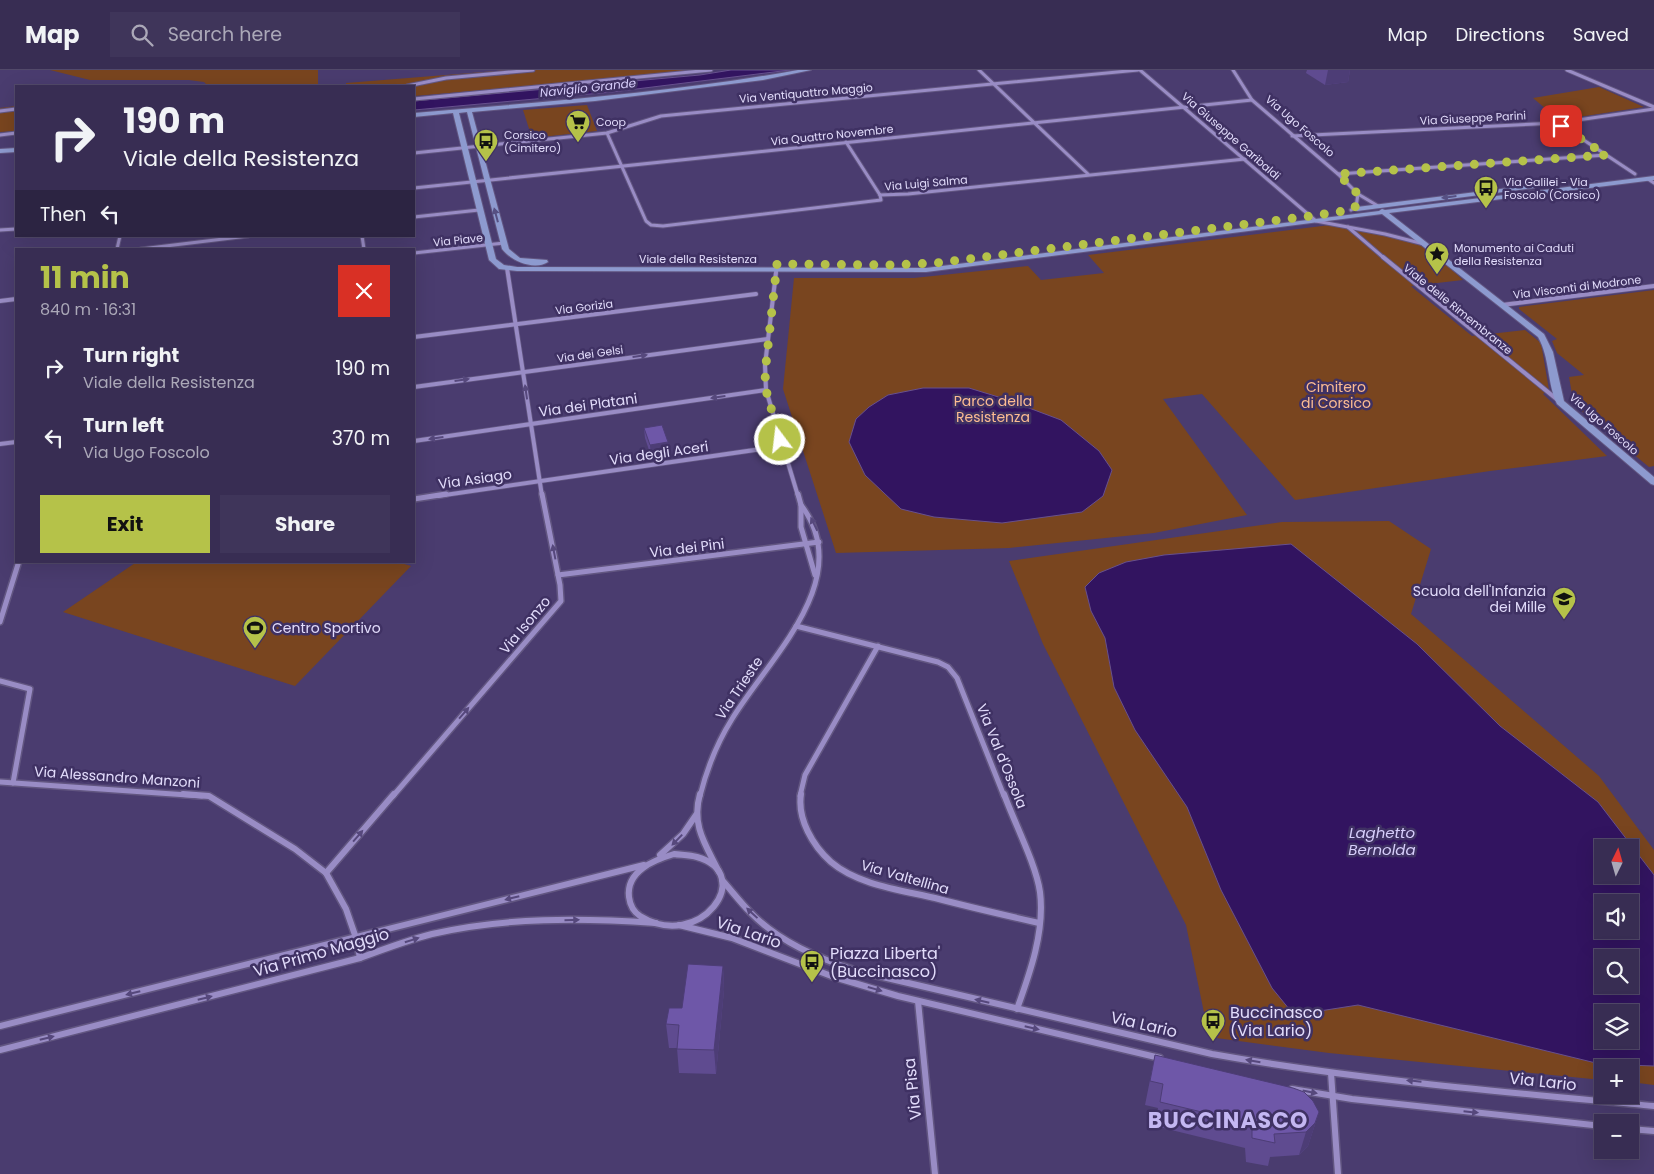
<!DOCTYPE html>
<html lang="en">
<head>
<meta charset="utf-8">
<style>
	body { margin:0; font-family:Poppins,sans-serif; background:#3f355a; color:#f1f3f6; height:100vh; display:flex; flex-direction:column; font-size:19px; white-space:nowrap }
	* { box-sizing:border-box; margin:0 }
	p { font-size:16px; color:#aba8b8 }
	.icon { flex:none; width:28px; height:28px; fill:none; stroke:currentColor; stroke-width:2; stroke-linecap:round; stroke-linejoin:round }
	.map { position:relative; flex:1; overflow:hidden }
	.panel { position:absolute; left:15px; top:178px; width:400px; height:315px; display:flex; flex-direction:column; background:#382d53; border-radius:0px; box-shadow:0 5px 20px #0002,0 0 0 1px #52496a }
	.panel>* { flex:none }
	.top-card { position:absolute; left:15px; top:15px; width:400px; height:152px; border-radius:0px; box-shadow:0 5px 20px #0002,0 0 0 1px #52496a; background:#382d53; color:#f1f3f6; overflow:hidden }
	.needle { width:32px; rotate:5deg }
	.buttons { position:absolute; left:1594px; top:769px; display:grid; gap:10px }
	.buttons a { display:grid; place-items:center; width:45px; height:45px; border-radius:0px; background:#382d53; box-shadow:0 5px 20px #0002,0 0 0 1px #52496a; font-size:25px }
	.pin { position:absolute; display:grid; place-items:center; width:42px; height:42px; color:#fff; margin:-21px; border-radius:10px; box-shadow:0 2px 8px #0006 }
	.me { position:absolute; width:55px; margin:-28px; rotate:345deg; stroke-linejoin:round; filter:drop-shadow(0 0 4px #0008) }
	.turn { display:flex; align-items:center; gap:18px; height:105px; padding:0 25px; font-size:22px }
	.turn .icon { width:65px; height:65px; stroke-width:2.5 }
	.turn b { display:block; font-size:35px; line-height:42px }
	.then { display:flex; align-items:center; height:48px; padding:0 25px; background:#0003; gap:10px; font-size:19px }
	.round { display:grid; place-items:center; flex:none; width:52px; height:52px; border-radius:0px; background:#3f355a }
	.head { display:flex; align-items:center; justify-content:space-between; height:85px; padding:0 25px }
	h1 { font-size:30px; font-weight:700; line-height:38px; color:#b5c249 }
	.cta { display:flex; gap:10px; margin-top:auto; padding:10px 25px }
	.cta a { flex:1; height:58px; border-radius:0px; background:#b5c249; color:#111; font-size:20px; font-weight:700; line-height:58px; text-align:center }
	.cta a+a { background:#3f355a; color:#f1f3f6 }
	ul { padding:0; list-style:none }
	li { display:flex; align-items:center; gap:15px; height:70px; padding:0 25px }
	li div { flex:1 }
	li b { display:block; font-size:19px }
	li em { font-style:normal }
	header { display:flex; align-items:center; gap:30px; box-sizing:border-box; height:70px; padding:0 25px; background:#382d53; border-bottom:1px solid #52496a }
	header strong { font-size:24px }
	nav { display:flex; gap:28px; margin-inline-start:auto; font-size:18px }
	.search { width:350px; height:45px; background:#3f355a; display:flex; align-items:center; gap:12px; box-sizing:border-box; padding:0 18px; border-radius:0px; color:#aba8b8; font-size:19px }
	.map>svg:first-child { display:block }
</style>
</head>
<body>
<header>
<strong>Map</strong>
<div class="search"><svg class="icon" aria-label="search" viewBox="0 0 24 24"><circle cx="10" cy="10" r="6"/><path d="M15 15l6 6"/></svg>Search here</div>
<nav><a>Map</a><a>Directions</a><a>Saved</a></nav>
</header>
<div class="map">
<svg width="1654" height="1104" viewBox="0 0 1654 1104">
	<rect width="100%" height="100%" fill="#4a3c6f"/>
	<g fill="#79451f" fill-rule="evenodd">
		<path d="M 50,0 L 318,0 L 318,16 L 208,16 L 204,12 L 189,10 L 90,10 Z"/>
		<path d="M 508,0 L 693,0 L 673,4 L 414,26 L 414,16 L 343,16 L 346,16 L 346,13 Z"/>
		<path d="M 1599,17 L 1644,37 L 1559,50 L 1533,28 Z"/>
		<path d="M 587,35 L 597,61 L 532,68 L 523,40 Z"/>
		<path d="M 16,36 L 16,61 L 0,62 L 0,38 Z"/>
		<path d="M 1330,155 L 1390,167 L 1427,177 L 1463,210 L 1411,216 L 1413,218 L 1472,266 L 1525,260 L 1541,273 L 1549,320 L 1543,324 L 1607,386 L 1490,401 L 1295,430 L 1202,324 L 1163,329 L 1247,445 L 1154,463 L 1009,478 L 836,483 L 783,319 L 794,208 L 914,208 L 1028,196 L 1041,210 L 1104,203 L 1088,185 Z"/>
		<path d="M 1654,220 L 1654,396 L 1649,397 L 1574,335 L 1569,307 L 1584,305 L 1557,283 L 1552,271 L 1557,269 L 1519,239 L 1519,237 Z"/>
		<path d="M 1389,451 L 1431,479 L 1411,544 L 1599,706 L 1654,780 L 1654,1015 L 1630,1012 L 1630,998 L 1602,998 L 1602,1010 L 1329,983 L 1209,967 L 1186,855 L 1043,574 L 1009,491 L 1282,452 ZM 1602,778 L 1630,778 L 1630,805 L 1602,805 ZM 1602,832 L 1630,832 L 1630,860 L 1602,860 ZM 1602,888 L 1630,888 L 1630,915 L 1602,915 ZM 1602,942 L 1630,942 L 1630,970 L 1602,970 Z"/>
		<path d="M 138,491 L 394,491 L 411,496 L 295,616 L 63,542 Z"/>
	</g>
	<g fill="#321460" stroke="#67508e" fill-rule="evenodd">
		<path d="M 731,0 L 790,0 L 612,22 L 414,40 L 414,31 L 700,5 Z"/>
		<path d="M 923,318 L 969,318 L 1005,329 L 1061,350 L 1099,381 L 1112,400 L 1103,426 L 1082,442 L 1002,453 L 934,447 L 901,439 L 865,405 L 849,372 L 856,349 L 869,337 L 888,325 Z"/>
		<path d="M 1291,474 L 1417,574 L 1500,656 L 1598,732 L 1654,805 L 1654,996 L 1600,994 L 1358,935 L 1294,945 L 1272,918 L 1221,820 L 1187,737 L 1135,660 L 1114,617 L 1105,568 L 1091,541 L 1085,517 L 1099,503 L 1126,492 L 1164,485 ZM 1602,778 L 1630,778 L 1630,805 L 1602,805 ZM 1602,832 L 1630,832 L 1630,860 L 1602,860 ZM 1602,888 L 1630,888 L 1630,915 L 1602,915 ZM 1602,942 L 1630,942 L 1630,970 L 1602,970 Z"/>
	</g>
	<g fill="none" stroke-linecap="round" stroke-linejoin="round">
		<defs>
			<g id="street-far3">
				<path d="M 979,0 L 1088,104"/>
				<path d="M 1140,0 L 1316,151 L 1385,164 L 1424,174"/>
				<path d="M 1233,0 L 1252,30 L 1338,104 L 1358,124 L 1378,136"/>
				<path d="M 1567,0 L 1654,37"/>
				<path d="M 407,16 L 446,8 L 533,0"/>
				<path d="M 414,29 L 711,0"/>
				<path d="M 0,41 L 16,39"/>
				<path d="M 1558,53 L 1635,104"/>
				<path d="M 607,63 L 646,151 L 651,155 L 663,156 L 881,130 L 880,125"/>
				<path d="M 0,65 L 16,63"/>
				<path d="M 1292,66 L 1557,53 L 1654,39"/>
				<path d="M 846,72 L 880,125"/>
				<path d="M 414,83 L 607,63 L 661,46 L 1138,0"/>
				<path d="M 1338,104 L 1606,85"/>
				<path d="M 1648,109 L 1654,113"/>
				<path d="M 414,118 L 1252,30"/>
				<path d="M 880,125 L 908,124 L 1245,89"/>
				<path d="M 1351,140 L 1356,137 L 1358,124"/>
				<path d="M 414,147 L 479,140"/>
				<path d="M 1348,157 L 1384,188"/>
				<path d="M 0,160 L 16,159"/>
				<path d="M 362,166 L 364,179"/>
				<path d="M 117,179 L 120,166"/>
				<path d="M 141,179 L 248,166"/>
				<path d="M 414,183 L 504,173"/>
			</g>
			<g id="street-far2">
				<path d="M 1383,187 L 1559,331"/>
				<path d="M 777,194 L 765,295 L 766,320 L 798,426"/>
				<path d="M 507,198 L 542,426"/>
				<path d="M 0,231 L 16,229"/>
				<path d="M 1502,235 L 1654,216"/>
				<path d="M 414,267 L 756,224"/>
				<path d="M 414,317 L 768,269"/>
				<path d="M 414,371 L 766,320"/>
				<path d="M 0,374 L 16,372"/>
				<path d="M 438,426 L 782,376"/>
			</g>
			<g id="street-far1">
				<path d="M 798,424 L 801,435 L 801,457 L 815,505"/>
				<path d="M 414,429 L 446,424"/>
				<path d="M 558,505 L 819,472"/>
				<path d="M 0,552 L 19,491"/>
				<path d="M 796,556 L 938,592 L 948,597 L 957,608 L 1004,726"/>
				<path d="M 0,611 L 30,619 L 13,713"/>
				<path d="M 0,712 L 202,726"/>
				<path d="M 393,726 L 561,531 L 560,515 L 542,424"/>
				<path d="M 700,726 C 707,698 717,673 732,649 C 769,588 857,509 801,435"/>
				<path d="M 800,726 L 805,705 L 878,576"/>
			</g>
			<g id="street">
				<path d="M 183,724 L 209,726 L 295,779 L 326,803 L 346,839 L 356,868 L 360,888"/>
				<path d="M 700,724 C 691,756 706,775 719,802"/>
				<path d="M 801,724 C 797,749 813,776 831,792 C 858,815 901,820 935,828 C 969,837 1004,845 1039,853"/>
				<path d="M 1004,724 C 1014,752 1036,794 1040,822 C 1045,861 1030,903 1017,939"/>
				<path d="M 674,784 C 681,785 690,785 697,787 C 757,804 700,883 640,846 C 634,842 630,835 629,827 C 626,801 654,790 674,784 Z"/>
				<path d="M 660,785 L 683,764 L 696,745"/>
				<path d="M 326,803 L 394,724"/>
				<path d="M 722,810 C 731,820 740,832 750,842 C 779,872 818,888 857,901 L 1212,984 C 1358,1010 1506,1022 1654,1036"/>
				<path d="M 679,855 L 732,868 L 834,907 L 898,926 L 1160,988"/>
				<path d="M 918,931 L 935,1104"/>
				<path d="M 0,956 L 644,795"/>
				<path d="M 0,980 L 360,888 C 384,879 408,870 432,864 C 506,847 581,848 656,853"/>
				<path d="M 1331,1003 L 1338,1104"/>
				<path d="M 1292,1019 L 1352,1029 L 1602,1056"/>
				<path d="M 1630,1059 L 1654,1061"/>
			</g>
			<g id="secondary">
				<path d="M 798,0 L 811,0 L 763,10 L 595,31 L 472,42 L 509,179 L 520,188 L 547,190 L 548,192 C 534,201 511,191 502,179 L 467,42 L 459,43 L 496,189 L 504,195 L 517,197 L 926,198 L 1379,141 L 1382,139 L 1385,140 L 1654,106 L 1654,110 L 1389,143 L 1544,264 L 1553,282 L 1564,331 L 1654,407 L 1654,415 L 1651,414 L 1557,334 C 1547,313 1550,288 1538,267 L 1382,144 L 926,202 L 517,201 L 499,199 L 489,190 L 453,43 L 414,47 L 414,43 C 542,32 672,23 798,0 Z"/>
				<path d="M 16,78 L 16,82 L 0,83 L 0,79 Z"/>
				<path d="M 1532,115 L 1535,117 L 1534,118 L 1357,141 L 1354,139 L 1357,137 Z"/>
			</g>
		</defs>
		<use href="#street-far3" stroke="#625681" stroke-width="5"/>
		<use href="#street-far2" stroke="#625681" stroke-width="5.5"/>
		<use href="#street-far1" stroke="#625681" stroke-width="8"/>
		<use href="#street" stroke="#625681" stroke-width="9"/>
		<use href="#secondary" stroke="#625681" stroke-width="2"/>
		<use href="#street-far3" stroke="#998cc5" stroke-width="3"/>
		<use href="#street-far2" stroke="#998cc5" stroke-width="4"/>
		<use href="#street-far1" stroke="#998cc5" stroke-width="5"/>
		<use href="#street" stroke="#998cc5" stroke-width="6"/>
		<use href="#secondary" fill="#8d9acf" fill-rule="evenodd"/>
	</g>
	<g fill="#5f4b90">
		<path d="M 1307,0 L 1350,0 L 1348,12 L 1325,15 L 1306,3 Z"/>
		<path d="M 644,358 L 668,372 L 669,383 L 651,386 L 645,368 Z"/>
		<path d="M 723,896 L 724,920 L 716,1004 L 679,1003 L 677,978 L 669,978 L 666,954 Z"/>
		<path d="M 1155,985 L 1319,1042 L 1308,1076 L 1299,1085 L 1270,1087 L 1268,1096 L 1246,1092 L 1245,1078 L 1155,1056 L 1158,1038 L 1145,1035 Z"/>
	</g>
	<g fill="#4d3d76">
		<path d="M 1328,0 L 1350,0 L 1348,12 L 1325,15 Z"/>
		<path d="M 668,372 L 669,383 L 651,386 L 650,375 Z"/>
		<path d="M 723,896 L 724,920 L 716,1004 L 714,980 Z"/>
		<path d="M 1319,1042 L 1308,1076 L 1299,1085 L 1306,1062 Z"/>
	</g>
	<g fill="#6e57a8" stroke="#4d3d76">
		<path d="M 662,355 L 668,372 L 650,375 L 644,358 Z"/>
		<path d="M 688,894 L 723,896 L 714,980 L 677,979 L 679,955 L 666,954 L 669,938 L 682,938 Z"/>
		<path d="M 1155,985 L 1293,1018 L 1304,1022 L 1313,1031 L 1319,1042 L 1315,1053 L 1306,1062 L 1274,1064 L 1275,1073 L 1252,1068 L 1252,1054 L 1160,1032 L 1163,1014 L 1150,1011 Z"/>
	</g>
	<defs><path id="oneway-solid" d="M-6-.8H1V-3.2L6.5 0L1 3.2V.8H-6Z" transform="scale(1.25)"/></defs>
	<g fill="#565083">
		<use href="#oneway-solid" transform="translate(1449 127) rotate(173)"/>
		<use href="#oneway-solid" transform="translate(496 145) rotate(-105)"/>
	</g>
	<g fill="#56487c">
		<use href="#oneway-solid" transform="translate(640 286) rotate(-8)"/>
		<use href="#oneway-solid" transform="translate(462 310) rotate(-8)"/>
		<use href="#oneway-solid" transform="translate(526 322) rotate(-98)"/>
		<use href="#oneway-solid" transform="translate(718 327) rotate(172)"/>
		<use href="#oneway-solid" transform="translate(436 368) rotate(172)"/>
		<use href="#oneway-solid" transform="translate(814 454) rotate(-116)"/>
		<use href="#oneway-solid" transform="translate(554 482) rotate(-101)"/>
		<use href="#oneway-solid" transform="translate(464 643) rotate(-49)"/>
		<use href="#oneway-solid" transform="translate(358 766) rotate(-49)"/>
		<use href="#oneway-solid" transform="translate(677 770) rotate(134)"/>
		<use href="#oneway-solid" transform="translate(512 828) rotate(166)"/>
		<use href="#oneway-solid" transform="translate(752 843) rotate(-137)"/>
		<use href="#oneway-solid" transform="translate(572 850) rotate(-1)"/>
		<use href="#oneway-solid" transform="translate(412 870) rotate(-17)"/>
		<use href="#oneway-solid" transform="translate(875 919) rotate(16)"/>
		<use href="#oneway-solid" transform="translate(133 923) rotate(166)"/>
		<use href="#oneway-solid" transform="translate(205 928) rotate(-14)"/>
		<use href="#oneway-solid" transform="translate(982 931) rotate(-167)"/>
		<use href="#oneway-solid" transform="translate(1032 958) rotate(13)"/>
		<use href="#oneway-solid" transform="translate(47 968) rotate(-14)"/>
		<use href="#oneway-solid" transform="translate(1253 991) rotate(-170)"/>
		<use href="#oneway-solid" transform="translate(1414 1011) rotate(-174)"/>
		<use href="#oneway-solid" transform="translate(1310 1022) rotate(11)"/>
		<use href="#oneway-solid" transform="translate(1471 1042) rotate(6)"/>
	</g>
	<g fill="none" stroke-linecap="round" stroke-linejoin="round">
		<path stroke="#b5c249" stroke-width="9" stroke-dasharray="0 16.2" d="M 780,370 L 766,320 L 765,303 L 777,194 L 892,195 L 936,193 L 1311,146 L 1351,140 L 1356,136 L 1358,124 L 1338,104 L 1606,85 L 1561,56"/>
	</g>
	<defs>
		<symbol id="supermarket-pin" viewBox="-11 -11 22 30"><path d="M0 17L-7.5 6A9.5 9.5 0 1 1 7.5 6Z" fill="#b5c249" stroke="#3f3163"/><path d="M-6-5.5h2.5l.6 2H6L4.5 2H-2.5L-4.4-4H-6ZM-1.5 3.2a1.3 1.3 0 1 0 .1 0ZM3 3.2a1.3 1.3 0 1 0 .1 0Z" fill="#111"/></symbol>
		<symbol id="bus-pin" viewBox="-11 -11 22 30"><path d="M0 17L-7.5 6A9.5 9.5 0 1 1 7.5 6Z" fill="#b5c249" stroke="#3f3163"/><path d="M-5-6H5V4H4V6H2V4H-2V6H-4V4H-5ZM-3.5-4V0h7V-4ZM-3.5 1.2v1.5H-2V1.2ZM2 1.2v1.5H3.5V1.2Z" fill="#111"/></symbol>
		<symbol id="sight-pin" viewBox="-11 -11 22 30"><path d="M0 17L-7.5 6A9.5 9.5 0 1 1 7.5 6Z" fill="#b5c249" stroke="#3f3163"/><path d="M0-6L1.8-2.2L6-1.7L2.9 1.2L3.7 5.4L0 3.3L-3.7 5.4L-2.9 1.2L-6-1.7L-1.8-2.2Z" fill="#111"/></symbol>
		<symbol id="school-pin" viewBox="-11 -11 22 30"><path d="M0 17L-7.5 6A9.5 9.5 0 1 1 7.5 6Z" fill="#b5c249" stroke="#3f3163"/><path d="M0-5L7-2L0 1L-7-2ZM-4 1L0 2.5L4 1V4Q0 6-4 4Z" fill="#111"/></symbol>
		<symbol id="stadium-pin" viewBox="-11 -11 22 30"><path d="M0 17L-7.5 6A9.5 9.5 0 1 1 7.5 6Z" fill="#b5c249" stroke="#3f3163"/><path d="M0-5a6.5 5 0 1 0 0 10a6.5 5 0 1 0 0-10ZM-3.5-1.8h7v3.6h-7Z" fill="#111"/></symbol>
	</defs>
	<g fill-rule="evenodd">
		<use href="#supermarket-pin" x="564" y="38" width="28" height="38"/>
		<use href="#bus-pin" x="472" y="57" width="28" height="38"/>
		<use href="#bus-pin" x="1472" y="104" width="28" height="38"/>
		<use href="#sight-pin" x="1423" y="170" width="28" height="38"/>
		<use href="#school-pin" x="1550" y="515" width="28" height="38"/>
		<use href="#stadium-pin" x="241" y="544" width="28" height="38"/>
		<use href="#bus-pin" x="798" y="878" width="28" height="38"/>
		<use href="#bus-pin" x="1199" y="937" width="28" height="38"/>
	</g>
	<g text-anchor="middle" stroke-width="5" stroke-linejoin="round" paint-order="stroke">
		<g font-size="11" fill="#e2dcfb" stroke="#3f3163">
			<text transform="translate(806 23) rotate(-5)" y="4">Via Ventiquattro Maggio</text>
			<text transform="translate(1473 48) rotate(-3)" y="4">Via Giuseppe Parini</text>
			<text transform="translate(1300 56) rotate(41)" y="4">Via Ugo Foscolo</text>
			<text transform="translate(832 65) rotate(-6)" y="4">Via Quattro Novembre</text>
			<text transform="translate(1231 66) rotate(41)" y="4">Via Giuseppe Garibaldi</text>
			<text transform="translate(926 113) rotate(-5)" y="4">Via Luigi Salma</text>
			<text transform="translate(458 170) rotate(-6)" y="4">Via Piave</text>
			<text x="698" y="193">Viale della Resistenza</text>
			<text transform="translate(1577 217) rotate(-7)" y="4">Via Visconti di Modrone</text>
			<text transform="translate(584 237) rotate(-7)" y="4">Via Gorizia</text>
			<text transform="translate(1458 239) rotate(39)" y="4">Viale delle Rimembranze</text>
			<text transform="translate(590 284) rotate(-8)" y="4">Via dei Gelsi</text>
			<text transform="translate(1604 354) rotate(41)" y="4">Via Ugo Foscolo</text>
		</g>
		<g font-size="11" fill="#e2dcfb" stroke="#3f3163" text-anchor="start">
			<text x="596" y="56">Coop</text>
			<text x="504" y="69">Corsico<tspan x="504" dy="13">(Cimitero)</tspan></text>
			<text x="1504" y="116">Via Galilei - Via<tspan x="1504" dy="13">Foscolo (Corsico)</tspan></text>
			<text x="1454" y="182">Monumento ai Caduti<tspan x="1454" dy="13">della Resistenza</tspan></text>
		</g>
		<g font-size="12" font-style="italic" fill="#d7cefb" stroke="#3f3163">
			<text transform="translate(588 18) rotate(-6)" y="4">Naviglio Grande</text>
		</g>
		<g font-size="14" fill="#fcbc92" stroke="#3f3163">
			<text x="1336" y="322">Cimitero<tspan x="1336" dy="16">di Corsico</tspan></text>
			<text x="993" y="336">Parco della<tspan x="993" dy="16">Resistenza</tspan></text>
		</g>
		<g font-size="14" fill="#e2dcfb" stroke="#3f3163">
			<text transform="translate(588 335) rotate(-8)" y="5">Via dei Platani</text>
			<text transform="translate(659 383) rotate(-8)" y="5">Via degli Aceri</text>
			<text transform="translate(475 409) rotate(-8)" y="5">Via Asiago</text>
			<text transform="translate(687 478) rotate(-7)" y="5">Via dei Pini</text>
			<text transform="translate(525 555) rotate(-50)" y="5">Via Isonzo</text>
			<text transform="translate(739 618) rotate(-56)" y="5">Via Trieste</text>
			<text transform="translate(1002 686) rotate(68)" y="5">Via Val d'Ossola</text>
			<text transform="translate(117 707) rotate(4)" y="5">Via Alessandro Manzoni</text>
			<text transform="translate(905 807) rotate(16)" y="5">Via Valtellina</text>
		</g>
		<g font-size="14" fill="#e2dcfb" stroke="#3f3163" text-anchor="end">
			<text x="1546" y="526">Scuola dell'Infanzia<tspan x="1546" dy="16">dei Mille</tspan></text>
			<text x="272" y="563" text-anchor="start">Centro Sportivo</text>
		</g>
		<g font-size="15" font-style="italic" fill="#d7cefb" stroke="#3f3163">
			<text x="1382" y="768">Laghetto<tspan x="1382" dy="17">Bernolda</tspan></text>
		</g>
		<g font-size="16" fill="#e2dcfb" stroke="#3f3163">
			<text transform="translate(749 862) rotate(19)" y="6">Via Lario</text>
			<text transform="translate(321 882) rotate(-16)" y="6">Via Primo Maggio</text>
			<text transform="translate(1144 954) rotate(13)" y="6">Via Lario</text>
			<text transform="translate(1543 1011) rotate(6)" y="6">Via Lario</text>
			<text transform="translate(912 1019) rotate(-96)" y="6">Via Pisa</text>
		</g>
		<g font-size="16" fill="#e2dcfb" stroke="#3f3163" text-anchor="start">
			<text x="830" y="889">Piazza Liberta'<tspan x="830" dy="18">(Buccinasco)</tspan></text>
			<text x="1230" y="948">Buccinasco<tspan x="1230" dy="18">(Via Lario)</tspan></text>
		</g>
		<g font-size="22" font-weight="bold" letter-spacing="1" fill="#c4b7f2" stroke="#3f3163">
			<text x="1228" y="1058">BUCCINASCO</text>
		</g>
	</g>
</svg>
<div class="buttons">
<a><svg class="needle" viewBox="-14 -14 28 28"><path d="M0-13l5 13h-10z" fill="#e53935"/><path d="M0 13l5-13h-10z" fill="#aba8b8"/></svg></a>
<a><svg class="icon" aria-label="sound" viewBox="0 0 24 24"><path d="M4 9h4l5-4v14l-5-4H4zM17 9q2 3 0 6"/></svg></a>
<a><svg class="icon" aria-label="search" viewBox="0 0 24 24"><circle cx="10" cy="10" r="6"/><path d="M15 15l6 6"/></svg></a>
<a><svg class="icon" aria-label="layers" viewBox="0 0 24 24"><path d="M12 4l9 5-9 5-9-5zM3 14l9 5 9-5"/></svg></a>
<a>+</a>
<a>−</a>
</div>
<div class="pin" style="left:1561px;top:56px;background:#d93025"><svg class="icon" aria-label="arrive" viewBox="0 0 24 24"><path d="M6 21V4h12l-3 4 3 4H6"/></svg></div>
<svg class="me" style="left:780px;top:370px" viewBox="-20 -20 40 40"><circle r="17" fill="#b5c249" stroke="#fff" stroke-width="3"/><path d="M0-11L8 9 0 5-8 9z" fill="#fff"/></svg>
<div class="top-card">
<div class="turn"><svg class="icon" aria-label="right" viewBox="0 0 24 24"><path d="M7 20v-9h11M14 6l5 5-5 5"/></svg><div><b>190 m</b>Viale della Resistenza</div></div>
<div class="then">Then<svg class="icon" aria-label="left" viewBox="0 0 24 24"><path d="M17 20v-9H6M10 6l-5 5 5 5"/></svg></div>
</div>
<section class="panel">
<div class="head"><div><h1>11 min</h1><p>840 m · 16:31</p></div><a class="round" style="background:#d93025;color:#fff"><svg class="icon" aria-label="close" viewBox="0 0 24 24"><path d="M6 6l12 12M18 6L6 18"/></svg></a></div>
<ul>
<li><svg class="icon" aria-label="right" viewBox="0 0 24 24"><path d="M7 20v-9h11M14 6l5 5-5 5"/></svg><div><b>Turn right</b><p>Viale della Resistenza</p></div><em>190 m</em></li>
<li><svg class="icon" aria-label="left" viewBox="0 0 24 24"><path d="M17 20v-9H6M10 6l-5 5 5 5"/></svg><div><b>Turn left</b><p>Via Ugo Foscolo</p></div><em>370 m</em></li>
</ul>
<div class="cta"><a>Exit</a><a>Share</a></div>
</section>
</div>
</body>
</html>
